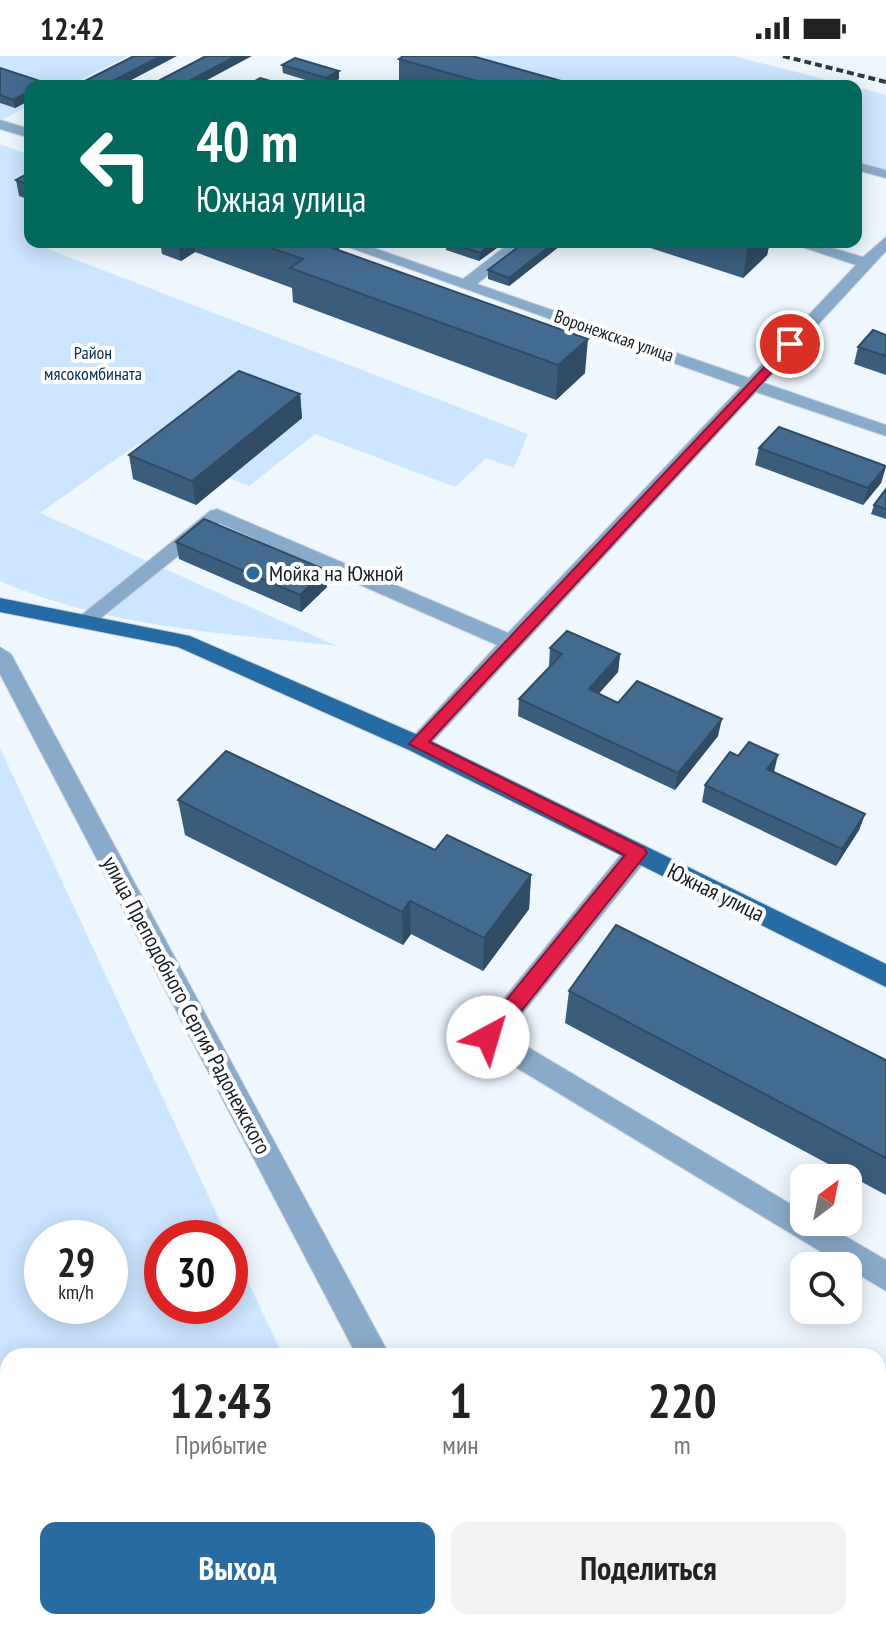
<!DOCTYPE html>
<html lang="ru">
<head>
<meta charset="utf-8">
<style>
	body { margin:0; font-family:"PT Sans Narrow",sans-serif; background:#f2f2f2; color:#222; height:100vh; display:flex; flex-direction:column; font-size:30px; white-space:nowrap }
	* { box-sizing:border-box; margin:0 }
	p { font-size:26px; color:#767676 }
	.icon { flex:none; width:44px; height:44px; fill:none; stroke:currentColor; stroke-width:2; stroke-linecap:round; stroke-linejoin:round }
	.map { position:relative; flex:1; overflow:hidden }
	.side { position:absolute; left:0px; top:1292px; width:886px; height:282px; display:flex; flex-direction:column; background:#fff; border-radius:24px 24px 0 0; box-shadow:0 4px 20px #0003 }
	.side>* { flex:none }
	.banner { position:absolute; left:24px; top:24px; width:838px; height:168px; border-radius:16px; box-shadow:0 4px 20px #0003; background:#00695c; color:#fff; overflow:hidden }
	.needle { width:52px; rotate:32deg }
	.controls { position:absolute; left:790px; top:1108px; display:grid; gap:16px }
	.controls a { display:grid; place-items:center; width:72px; height:72px; border-radius:16px; background:#fff; box-shadow:0 4px 20px #0003; font-size:40px }
	.speed { position:absolute; left:24px; top:1164px; display:flex; gap:16px; font-size:40px; font-weight:700; text-align:center }
	.speed>* { display:grid; place-content:center; width:104px; height:104px; border-radius:50%; background:#fff; box-shadow:0 4px 20px #0003; line-height:1 }
	.speed small { font-size:20px; font-weight:400 }
	.speed .limit { border:12px solid #d22; background:#fff; color:#111 }
	.pin { position:absolute; display:grid; place-items:center; width:68px; height:68px; color:#fff; margin:-34px; border:4px solid #fff; border-radius:50%; box-shadow:0 2px 8px #0007 }
	.me { position:absolute; width:88px; margin:-44px; rotate:39deg; stroke-linejoin:round; filter:drop-shadow(0 0 6px #0008) }
	.turn { display:flex; align-items:center; gap:28px; height:168px; padding:0 40px; font-size:36px }
	.turn .icon { width:104px; height:104px; stroke-width:2.5 }
	.turn b { display:block; font-size:56px; line-height:68px }
	.eta { display:flex; justify-content:space-evenly; align-items:center; height:136px; text-align:center }
	.eta b { font-size:48px; font-weight:700; line-height:56px }
	.cta { display:flex; gap:16px; margin-top:auto; padding:16px 40px }
	.cta a { flex:1; height:92px; border-radius:16px; background:#286ba0; color:#fff; font-size:32px; font-weight:700; line-height:92px; text-align:center }
	.cta a+a { background:#f2f2f2; color:#222 }
	.status { display:flex; justify-content:space-between; align-items:center; height:56px; padding:0 40px; background:#fff; direction:ltr }
	.status svg { height:22px; fill:currentColor }
	.map>svg:first-child { display:block }
</style>
</head>
<body>
<div class="status"><b>12:42</b><svg viewBox="0 0 49 12"><path d="M0 12V9h3v3zM5 12V6h3v6zM10 12V3h3v9zM15 12V0h3v12zM26 1h20v11H26zM47 4h2v5h-2z"/></svg></div>
<div class="map">
<svg width="886" height="1573" viewBox="0 0 886 1573">
	<rect width="100%" height="100%" fill="#eef6fe"/>
	<g fill="#cce6ff" fill-rule="evenodd">
		<path d="M 0,0 L 128,0 L 68,30 L 30,30 L 30,49 L 0,65 Z"/>
		<path d="M 437,0 L 733,0 L 851,30 L 556,30 Z"/>
		<path d="M 856,31 L 886,39 L 886,113 L 856,106 Z"/>
		<path d="M 0,88 L 30,99 L 30,186 L 528,378 L 514,412 L 486,402 L 455,431 L 315,378 L 249,430 L 139,387 L 40,457 L 337,590 C 224,577 105,571 0,525 Z"/>
		<path d="M 0,692 L 228,1182 L 162,1182 L 162,1250 L 230,1250 L 230,1187 L 283,1300 L 8,1300 L 8,1566 L 406,1566 L 410,1573 L 0,1573 ZM 110,1182 L 110,1250 L 42,1250 L 42,1182 Z"/>
	</g>
	<g fill="none" stroke-linecap="round" stroke-linejoin="round">
		<defs>
			<g id="minor">
				<path d="M 0,64 L 30,73 L 30,82 L 0,73 Z"/>
				<path d="M 856,106 L 886,114 L 886,122 L 856,114 Z"/>
				<path d="M 886,181 L 886,195 L 764,327 L 886,369 L 886,380 L 756,336 L 425,694 L 417,696 L 406,688 L 497,589 L 219,467 L 91,570 L 84,572 L 74,565 L 210,455 L 217,453 L 508,577 L 741,331 L 334,186 L 357,186 L 463,223 L 511,186 L 529,186 L 477,228 L 749,322 L 856,209 L 787,186 L 812,186 L 863,201 Z"/>
				<path d="M 0,591 L 11,598 L 390,1300 L 357,1300 L 0,618 Z"/>
				<path d="M 637,788 L 646,790 L 649,797 L 646,804 L 506,978 L 804,1156 L 804,1166 L 821,1166 L 886,1204 L 886,1235 L 479,989 L 475,981 L 479,973 L 628,790 Z"/>
				<path d="M 499,1566 L 535,1566 L 537,1573 L 501,1573 Z"/>
			</g>
			<path id="major" d="M 0,542 L 190,580 L 425,682 L 886,908 L 886,931 L 409,694 L 178,591 L 0,556 Z"/>
		</defs>
		<use href="#minor" stroke="#cbd3db" stroke-width="2"/>
		<use href="#major" stroke="#cbd3db" stroke-width="2"/>
		<use href="#minor" fill="#89abcb" fill-rule="evenodd"/>
		<use href="#major" fill="#256ba4" fill-rule="evenodd"/>
		<path stroke="#323940" stroke-width="4" stroke-dasharray="7 4" stroke-linecap="butt" d="M 783,0 L 886,26"/>
	</g>
	<g fill="#3a5d7c">
		<path d="M 399,3 L 579,30 L 421,30 L 399,24 Z"/>
		<path d="M 282,9 L 339,23 L 328,30 L 325,30 L 283,17 Z"/>
		<path d="M 0,12 L 30,30 L 30,44 L 15,52 L 0,47 Z"/>
		<path d="M 30,116 L 30,144 L 19,140 L 16,124 Z"/>
		<path d="M 160,186 L 339,186 L 339,194 L 585,317 L 556,344 L 293,246 L 292,232 L 195,196 L 181,205 L 162,198 Z"/>
		<path d="M 446,186 L 505,186 L 479,205 L 446,194 Z"/>
		<path d="M 525,186 L 565,186 L 509,230 L 488,223 L 488,214 Z"/>
		<path d="M 632,186 L 770,186 L 767,199 L 743,222 Z"/>
		<path d="M 886,279 L 886,319 L 854,308 L 858,291 Z"/>
		<path d="M 300,338 L 302,362 L 196,449 L 133,423 L 129,399 Z"/>
		<path d="M 759,392 L 886,410 L 881,427 L 863,449 L 755,409 Z"/>
		<path d="M 886,433 L 886,463 L 871,458 L 874,449 Z"/>
		<path d="M 176,486 L 327,531 L 301,556 L 179,503 Z"/>
		<path d="M 550,592 L 620,598 L 618,616 L 598,638 L 618,647 L 718,680 L 675,734 L 518,660 L 519,643 L 550,610 L 549,610 Z"/>
		<path d="M 773,716 L 865,758 L 859,774 L 836,810 L 702,746 L 705,729 Z"/>
		<path d="M 178,744 L 435,794 L 531,819 L 529,853 L 483,915 L 411,878 L 403,889 L 185,779 Z"/>
		<path d="M 569,935 L 886,1004 L 886,1139 L 565,967 Z"/>
	</g>
	<g fill="#304c65">
		<path d="M 161,0 L 177,0 L 120,30 L 103,30 Z"/>
		<path d="M 236,0 L 252,0 L 196,30 L 180,30 Z"/>
		<path d="M 339,15 L 339,23 L 327,30 L 326,22 Z"/>
		<path d="M 30,35 L 30,44 L 15,52 L 13,44 Z"/>
		<path d="M 178,186 L 194,186 L 195,196 L 181,205 Z"/>
		<path d="M 328,186 L 339,186 L 340,212 L 324,189 Z"/>
		<path d="M 494,186 L 505,186 L 479,205 L 480,197 Z"/>
		<path d="M 555,186 L 565,186 L 509,230 L 509,222 Z"/>
		<path d="M 751,186 L 770,186 L 767,199 L 743,222 L 748,188 Z"/>
		<path d="M 588,283 L 585,317 L 556,344 L 558,309 Z"/>
		<path d="M 300,338 L 302,362 L 196,449 L 192,425 Z"/>
		<path d="M 886,410 L 881,427 L 863,449 L 868,432 Z"/>
		<path d="M 326,514 L 327,531 L 301,556 L 300,539 Z"/>
		<path d="M 620,598 L 618,616 L 587,651 L 589,633 Z"/>
		<path d="M 722,663 L 718,680 L 675,734 L 678,717 Z"/>
		<path d="M 778,699 L 774,716 L 767,713 Z"/>
		<path d="M 865,758 L 859,774 L 836,810 L 842,793 Z"/>
		<path d="M 531,819 L 529,853 L 483,915 L 484,882 Z"/>
		<path d="M 410,845 L 411,878 L 403,889 L 402,856 Z"/>
	</g>
	<g fill="#446c90" stroke="#304c65" stroke-width="2">
		<path d="M 134,0 L 161,0 L 103,30 L 75,30 Z"/>
		<path d="M 206,0 L 236,0 L 180,30 L 149,30 Z"/>
		<path d="M 403,0 L 472,0 L 579,30 L 494,30 L 399,3 Z"/>
		<path d="M 295,2 L 339,15 L 326,22 L 282,9 Z"/>
		<path d="M 0,12 L 46,27 L 41,30 L 30,30 L 30,35 L 13,44 L 0,39 Z"/>
		<path d="M 260,22 L 274,26 L 268,30 L 247,30 Z"/>
		<path d="M 30,116 L 30,129 L 16,124 Z"/>
		<path d="M 254,186 L 328,186 L 324,189 L 588,283 L 558,309 L 290,212 L 303,203 Z"/>
		<path d="M 448,186 L 494,186 L 480,197 Z"/>
		<path d="M 525,186 L 555,186 L 509,222 L 488,214 Z"/>
		<path d="M 873,274 L 886,279 L 886,300 L 858,291 Z"/>
		<path d="M 239,315 L 300,338 L 192,425 L 129,399 Z"/>
		<path d="M 779,371 L 886,410 L 868,432 L 759,392 Z"/>
		<path d="M 886,433 L 886,453 L 874,449 Z"/>
		<path d="M 204,463 L 326,514 L 300,539 L 176,486 Z"/>
		<path d="M 567,575 L 620,598 L 589,633 L 618,647 L 637,625 L 722,663 L 678,717 L 519,643 L 562,598 L 550,592 Z"/>
		<path d="M 749,686 L 778,699 L 767,713 L 865,758 L 842,793 L 705,729 L 730,696 L 738,700 Z"/>
		<path d="M 226,695 L 435,794 L 447,779 L 531,819 L 484,882 L 410,845 L 402,856 L 178,744 Z"/>
		<path d="M 616,869 L 886,1004 L 886,1102 L 569,935 Z"/>
		<path d="M 878,1409 L 886,1414 L 886,1456 L 878,1474 Z"/>
	</g>
	<path fill="#e11d48" stroke="#92132f" stroke-width="2" d="M 790,284 L 797,288 L 795,291 L 429,686 L 644,792 L 647,797 L 495,988 L 481,988 L 478,981 L 481,975 L 625,799 L 409,688 Z"/>
	<circle fill="#286ba0" stroke="#fff" stroke-width="3" cx="253" cy="517" r="8"/>
	<g text-anchor="middle" stroke-width="8" stroke-linejoin="round" paint-order="stroke">
		<g font-size="18" fill="#161d24" stroke="#fff">
			<text transform="translate(614 280) rotate(19)" y="6">Воронежская улица</text>
		</g>
		<g font-size="18" fill="#003055" stroke="#fff">
			<text x="93" y="303">Район<tspan x="93" dy="21">мясокомбината</tspan></text>
		</g>
		<g font-size="22" fill="#161d24" stroke="#fff" text-anchor="start">
			<text x="269" y="525">Мойка на Южной</text>
		</g>
		<g font-size="22" fill="#161d24" stroke="#fff">
			<text transform="translate(716 836) rotate(26)" y="8">Южная улица</text>
			<text transform="translate(187 949) rotate(62)" y="8">улица Преподобного Сергия Радонежского</text>
		</g>
	</g>
</svg>
<div class="controls">
<a><svg class="needle" viewBox="-14 -14 28 28"><path d="M0-13l5 13h-10z" fill="#e53935"/><path d="M0 13l5-13h-10z" fill="#767676"/></svg></a>
<a><svg class="icon" aria-label="search" viewBox="0 0 24 24"><circle cx="10" cy="10" r="6"/><path d="M15 15l6 6"/></svg></a>
</div>
<div class="speed"><div>29<small>km/h</small></div><div class="limit">30</div></div>
<div class="pin" style="left:790px;top:288px;background:#d93025"><svg class="icon" aria-label="arrive" viewBox="0 0 24 24"><path d="M6 21V4h12l-3 4 3 4H6"/></svg></div>
<svg class="me" style="left:488px;top:981px" viewBox="-20 -20 40 40"><circle r="19" fill="#fff"/><path d="M0-13L10 11 0 6-10 11z" fill="#e11d48"/></svg>
<div class="banner">
<div class="turn"><svg class="icon" aria-label="left" viewBox="0 0 24 24"><path d="M17 20v-9H6M10 6l-5 5 5 5"/></svg><div><b>40 m</b>Южная улица</div></div>
</div>
<section class="side">
<div class="eta">
<div><b>12:43</b><p>Прибытие</p></div>
<div><b>1</b><p>мин</p></div>
<div><b>220</b><p>m</p></div>
</div>
<div class="cta"><a>Выход</a><a>Поделиться</a></div>
</section>
</div>
</body>
</html>
